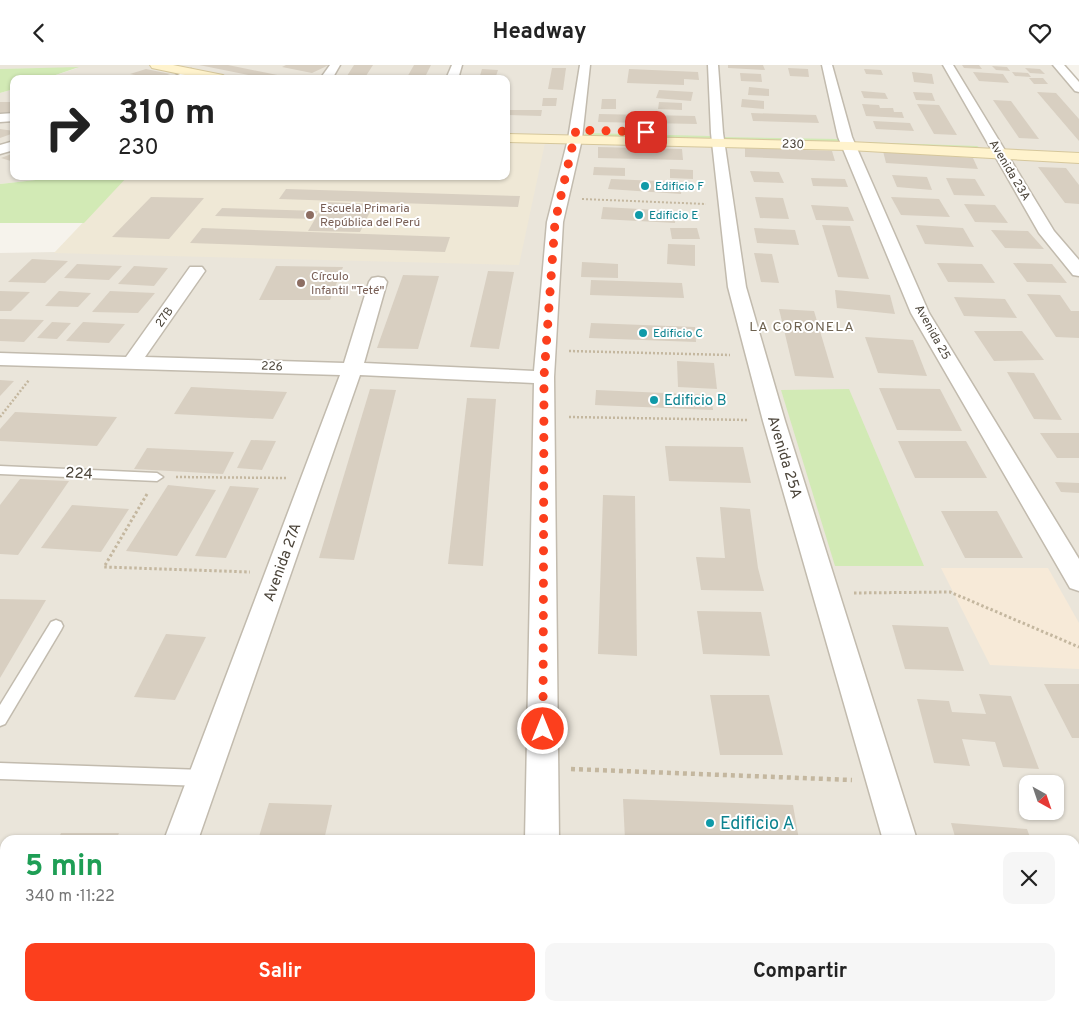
<!DOCTYPE html>
<html lang="es">
<head>
<meta charset="utf-8">
<style>
	body { margin:0; font-family:Overpass,sans-serif; background:#f6f6f6; color:#222; height:100vh; display:flex; flex-direction:column; font-size:19px; white-space:nowrap }
	* { box-sizing:border-box; margin:0 }
	p { font-size:16px; color:#767676 }
	.icon { flex:none; width:28px; height:28px; fill:none; stroke:currentColor; stroke-width:2; stroke-linecap:round; stroke-linejoin:round }
	.map { position:relative; flex:1; overflow:hidden }
	.details { position:absolute; left:0px; top:770px; width:1080px; height:176px; display:flex; flex-direction:column; background:#fff; border-radius:15px 15px 0 0; box-shadow:0 1px 4px #0004 }
	.details>* { flex:none }
	.banner { position:absolute; left:10px; top:10px; width:500px; height:105px; border-radius:10px; box-shadow:0 1px 4px #0004; background:#fff; color:#222; overflow:hidden }
	.needle { width:32px; rotate:140deg }
	.buttons { position:absolute; left:1019px; top:710px; display:grid; gap:10px }
	.buttons a { display:grid; place-items:center; width:45px; height:45px; border-radius:10px; background:#fff; box-shadow:0 1px 4px #0004; font-size:25px }
	.pin { position:absolute; display:grid; place-items:center; width:42px; height:42px; color:#fff; margin:-21px; border-radius:10px; box-shadow:0 2px 8px #0006 }
	.me { position:absolute; width:55px; margin:-28px; rotate:0deg; stroke-linejoin:round; filter:drop-shadow(0 0 4px #0008) }
	.turn { display:flex; align-items:center; gap:18px; height:105px; padding:0 25px; font-size:22px }
	.turn .icon { width:65px; height:65px; stroke-width:2.5 }
	.turn b { display:block; font-size:35px; line-height:42px }
	.round { display:grid; place-items:center; flex:none; width:52px; height:52px; border-radius:10px; background:#f6f6f6 }
	.headline { display:flex; align-items:center; justify-content:space-between; height:85px; padding:0 25px }
	h1 { font-size:30px; font-weight:700; line-height:38px; color:#1e9e55 }
	.action { display:flex; gap:10px; margin-top:auto; padding:10px 25px }
	.action a { flex:1; height:58px; border-radius:10px; background:#fc3f1d; color:#fff; font-size:20px; font-weight:700; line-height:58px; text-align:center }
	.action a+a { background:#f6f6f6; color:#222 }
	header { display:flex; justify-content:space-between; align-items:center; height:65px; padding:0 25px; background:#fff; font-size:22px; font-weight:700 }
	.map>svg:first-child { display:block }
</style>
</head>
<body>
<header><svg class="icon" aria-label="back" viewBox="0 0 24 24"><path d="M15 5l-7 7 7 7"/></svg>Headway<svg class="icon" aria-label="heart" viewBox="0 0 24 24"><path d="M12 20l-8-8c-3-5 5-10 8-4 3-6 11-1 8 4z"/></svg></header>
<div class="map">
<svg width="1079" height="946" viewBox="0 0 1079 946">
	<rect width="100%" height="100%" fill="#f6f3ec"/>
	<g fill="#eae5da" fill-rule="evenodd">
		<path d="M 0,0 L 1052,0 L 1079,29 L 1079,946 L 0,946 L 0,188 L 56,187 L 506,111 L 506,14 L 44,14 L 77,3 L 0,4 ZM 1028,719 L 1055,719 L 1055,746 L 1028,746 ZM 5,775 L 1075,775 L 1075,941 L 5,941 Z"/>
		<path d="M 14,24 L 14,111 L 71,111 L 0,119 L 0,28 Z"/>
	</g>
	<path fill="#f7ead8" d="M 941,503 L 1048,503 L 1079,558 L 1079,604 L 990,600 Z"/>
	<path fill="#efe8d6" d="M 506,78 L 545,78 L 519,200 L 54,188 L 127,111 L 506,111 Z"/>
	<g fill="#d2eab5">
		<path d="M 79,2 L 44,14 L 14,14 L 14,24 L 0,28 L 0,4 Z"/>
		<path d="M 586,68 L 710,71 L 711,73 L 583,71 Z"/>
		<path d="M 722,72 L 838,74 L 841,75 L 838,77 L 726,74 Z"/>
		<path d="M 861,77 L 977,81 L 982,84 L 862,78 Z"/>
		<path d="M 71,111 L 128,111 L 84,158 L 0,158 L 0,119 Z"/>
		<path d="M 849,324 L 924,501 L 835,501 L 781,325 Z"/>
	</g>
	<g fill="#d8cfc1">
		<path d="M 199,0 L 228,0 L 297,14 L 268,14 Z"/>
		<path d="M 286,0 L 329,0 L 312,8 L 282,2 Z"/>
		<path d="M 354,0 L 373,0 L 364,14 L 345,14 Z"/>
		<path d="M 414,0 L 431,0 L 424,14 L 406,14 Z"/>
		<path d="M 728,0 L 763,0 L 765,5 L 728,3 Z"/>
		<path d="M 962,0 L 979,0 L 982,4 L 964,3 Z"/>
		<path d="M 992,1 L 1007,2 L 1010,6 L 996,5 Z"/>
		<path d="M 552,3 L 566,3 L 563,25 L 548,24 Z"/>
		<path d="M 788,3 L 808,4 L 809,12 L 790,11 Z"/>
		<path d="M 1025,3 L 1040,4 L 1045,9 L 1030,8 Z"/>
		<path d="M 146,4 L 170,9 L 157,14 L 130,9 Z"/>
		<path d="M 482,4 L 498,5 L 495,14 L 479,14 Z"/>
		<path d="M 629,4 L 698,7 L 699,15 L 684,14 L 684,20 L 627,18 Z"/>
		<path d="M 864,4 L 881,5 L 883,10 L 866,9 Z"/>
		<path d="M 912,7 L 932,9 L 934,19 L 914,17 Z"/>
		<path d="M 973,7 L 1003,9 L 1009,18 L 979,16 Z"/>
		<path d="M 1012,7 L 1028,8 L 1031,12 L 1015,11 Z"/>
		<path d="M 740,8 L 761,9 L 762,17 L 741,16 Z"/>
		<path d="M 1029,13 L 1043,13 L 1048,19 L 1034,19 Z"/>
		<path d="M 749,22 L 769,24 L 769,31 L 748,30 Z"/>
		<path d="M 659,25 L 693,27 L 691,36 L 656,33 Z"/>
		<path d="M 861,26 L 885,28 L 888,34 L 864,33 Z"/>
		<path d="M 913,27 L 932,28 L 935,36 L 916,35 Z"/>
		<path d="M 1037,27 L 1056,28 L 1079,54 L 1079,76 Z"/>
		<path d="M 543,33 L 557,33 L 556,41 L 542,41 Z"/>
		<path d="M 602,34 L 616,34 L 616,44 L 601,44 Z"/>
		<path d="M 742,34 L 764,36 L 764,44 L 741,42 Z"/>
		<path d="M 993,35 L 1011,36 L 1039,74 L 1019,73 Z"/>
		<rect x="0" y="37" width="14" height="11"/>
		<path d="M 659,37 L 682,38 L 682,45 L 658,44 Z"/>
		<path d="M 862,39 L 879,40 L 880,43 L 893,43 L 894,47 L 902,47 L 904,53 L 866,51 Z"/>
		<path d="M 917,39 L 939,40 L 957,70 L 934,69 Z"/>
		<path d="M 509,45 L 542,45 L 541,51 L 508,50 Z"/>
		<path d="M 751,48 L 816,50 L 819,58 L 753,56 Z"/>
		<path d="M 599,49 L 695,51 L 697,59 L 598,57 Z"/>
		<path d="M 873,56 L 910,58 L 914,66 L 876,64 Z"/>
		<path d="M 0,64 L 14,66 L 14,68 L 0,73 Z"/>
		<path d="M 598,82 L 682,84 L 683,95 L 598,93 Z"/>
		<path d="M 745,83 L 832,86 L 835,96 L 745,92 Z"/>
		<path d="M 883,86 L 973,93 L 978,104 L 886,98 Z"/>
		<path d="M 14,88 L 14,97 L 1,93 Z"/>
		<path d="M 594,102 L 625,103 L 625,111 L 593,110 Z"/>
		<path d="M 1038,102 L 1066,103 L 1079,120 L 1079,139 L 1065,138 Z"/>
		<path d="M 670,104 L 693,105 L 693,114 L 670,113 Z"/>
		<path d="M 750,106 L 779,107 L 784,118 L 754,117 Z"/>
		<path d="M 892,110 L 927,112 L 932,125 L 897,122 Z"/>
		<path d="M 811,113 L 845,114 L 848,122 L 813,121 Z"/>
		<path d="M 946,113 L 975,114 L 985,131 L 954,130 Z"/>
		<path d="M 611,114 L 682,117 L 681,129 L 608,124 Z"/>
		<path d="M 286,124 L 520,131 L 518,142 L 279,134 Z"/>
		<path d="M 151,132 L 204,133 L 169,174 L 112,172 Z"/>
		<path d="M 755,132 L 783,133 L 789,154 L 760,153 Z"/>
		<path d="M 891,132 L 939,134 L 950,152 L 901,150 Z"/>
		<path d="M 325,137 L 374,139 L 360,167 L 308,166 Z"/>
		<path d="M 964,139 L 995,140 L 1008,158 L 975,157 Z"/>
		<path d="M 811,140 L 848,142 L 854,156 L 816,155 Z"/>
		<path d="M 603,142 L 676,146 L 675,158 L 601,154 Z"/>
		<path d="M 222,143 L 318,146 L 313,154 L 215,151 Z"/>
		<path d="M 822,160 L 850,161 L 869,214 L 838,212 Z"/>
		<path d="M 916,160 L 963,163 L 974,182 L 925,179 Z"/>
		<path d="M 202,163 L 450,172 L 445,187 L 190,178 Z"/>
		<path d="M 670,163 L 697,163 L 700,174 L 672,174 Z"/>
		<path d="M 754,163 L 795,165 L 799,180 L 757,178 Z"/>
		<path d="M 991,165 L 1028,166 L 1044,184 L 1005,183 Z"/>
		<path d="M 668,179 L 695,180 L 695,201 L 667,199 Z"/>
		<path d="M 754,188 L 772,189 L 779,218 L 761,217 Z"/>
		<path d="M 32,194 L 68,196 L 45,218 L 8,217 Z"/>
		<path d="M 582,197 L 618,199 L 618,213 L 581,212 Z"/>
		<path d="M 937,198 L 982,199 L 995,218 L 948,217 Z"/>
		<path d="M 1013,198 L 1052,199 L 1067,218 L 1027,217 Z"/>
		<path d="M 77,199 L 122,201 L 109,215 L 64,213 Z"/>
		<path d="M 134,201 L 168,203 L 154,221 L 118,219 Z"/>
		<path d="M 276,201 L 343,202 L 330,235 L 259,235 Z"/>
		<path d="M 488,206 L 514,207 L 499,284 L 470,282 Z"/>
		<path d="M 403,210 L 439,211 L 418,284 L 377,283 Z"/>
		<path d="M 591,215 L 682,218 L 684,233 L 590,230 Z"/>
		<path d="M 835,225 L 890,230 L 895,249 L 837,243 Z"/>
		<path d="M 0,226 L 30,227 L 11,246 L 0,246 Z"/>
		<path d="M 59,226 L 91,228 L 78,242 L 45,241 Z"/>
		<path d="M 110,226 L 155,228 L 138,248 L 92,247 Z"/>
		<path d="M 1027,229 L 1060,230 L 1071,246 L 1079,246 L 1079,273 L 1056,272 Z"/>
		<path d="M 954,232 L 1005,234 L 1017,253 L 964,251 Z"/>
		<path d="M 779,244 L 814,246 L 834,313 L 795,311 Z"/>
		<path d="M 0,254 L 44,255 L 24,277 L 0,276 Z"/>
		<path d="M 52,257 L 71,258 L 57,274 L 37,273 Z"/>
		<path d="M 83,257 L 125,259 L 109,278 L 66,276 Z"/>
		<path d="M 591,258 L 695,262 L 696,277 L 589,273 Z"/>
		<path d="M 974,266 L 1022,266 L 1044,295 L 994,296 Z"/>
		<path d="M 865,272 L 913,275 L 927,311 L 878,308 Z"/>
		<path d="M 677,296 L 714,298 L 717,324 L 678,322 Z"/>
		<path d="M 1007,307 L 1034,308 L 1062,355 L 1034,354 Z"/>
		<path d="M 0,315 L 14,316 L 0,331 Z"/>
		<path d="M 191,322 L 287,327 L 273,354 L 174,349 Z"/>
		<path d="M 879,323 L 940,324 L 962,366 L 897,365 Z"/>
		<path d="M 370,324 L 396,325 L 354,495 L 319,493 Z"/>
		<path d="M 596,325 L 711,330 L 713,345 L 595,340 Z"/>
		<path d="M 467,333 L 496,334 L 483,501 L 448,499 Z"/>
		<path d="M 15,347 L 117,352 L 97,381 L 0,376 L 0,364 Z"/>
		<path d="M 1040,368 L 1079,368 L 1079,393 L 1057,393 Z"/>
		<path d="M 251,375 L 276,376 L 262,405 L 237,403 Z"/>
		<path d="M 898,376 L 966,376 L 987,413 L 915,413 Z"/>
		<path d="M 665,381 L 743,382 L 751,418 L 669,416 Z"/>
		<path d="M 147,383 L 234,387 L 223,409 L 134,404 Z"/>
		<path d="M 20,414 L 69,416 L 18,490 L 0,489 L 0,440 Z"/>
		<path d="M 1055,417 L 1079,418 L 1079,428 L 1061,427 Z"/>
		<path d="M 168,420 L 216,425 L 177,491 L 126,486 Z"/>
		<path d="M 230,421 L 259,423 L 226,493 L 195,491 Z"/>
		<path d="M 603,430 L 635,431 L 637,591 L 598,589 Z"/>
		<path d="M 72,440 L 129,444 L 101,487 L 41,483 Z"/>
		<path d="M 720,442 L 750,444 L 758,503 L 764,526 L 701,525 L 696,492 L 725,493 Z"/>
		<path d="M 941,446 L 997,446 L 1023,493 L 965,493 Z"/>
		<path d="M 0,534 L 46,535 L 0,613 Z"/>
		<path d="M 697,546 L 761,547 L 770,591 L 703,589 Z"/>
		<path d="M 892,560 L 948,562 L 964,606 L 905,604 Z"/>
		<path d="M 166,569 L 206,572 L 175,635 L 134,632 Z"/>
		<path d="M 1044,619 L 1079,619 L 1079,673 L 1072,673 Z"/>
		<path d="M 979,629 L 1011,631 L 1039,704 L 1003,702 L 995,677 L 962,674 L 970,701 L 934,698 L 917,634 L 949,636 L 952,647 L 986,649 Z"/>
		<path d="M 710,630 L 769,630 L 783,690 L 720,690 Z"/>
		<path d="M 623,734 L 793,740 L 799,775 L 625,775 Z"/>
		<path d="M 269,738 L 332,740 L 324,775 L 258,775 Z"/>
		<path d="M 951,758 L 1027,764 L 1031,775 L 956,775 Z"/>
		<path d="M 61,768 L 119,768 L 116,775 L 58,775 Z"/>
		<rect x="1075" y="847" width="4" height="65"/>
		<path d="M 5,853 L 5,899 L 0,902 L 0,856 Z"/>
		<path d="M 357,941 L 399,941 L 396,946 L 363,946 Z"/>
		<path d="M 769,941 L 855,941 L 856,946 L 769,946 Z"/>
	</g>
	<g fill="none" stroke-linecap="round" stroke-linejoin="round">
		<defs>
			<g id="lane">
				<path d="M 0,401 L 157,408 L 163,412 L 157,416 L 0,409 Z"/>
				<path d="M 56,555 L 61,557 L 63,561 L 61,565 L 5,659 L 0,661 L 0,640 L 51,557 Z"/>
				<path d="M 0,698 L 203,705 L 209,708 L 211,713 L 209,718 L 203,721 L 0,714 Z"/>
			</g>
			<g id="street">
				<path d="M 330,0 L 340,0 L 332,14 L 320,14 Z"/>
				<path d="M 452,0 L 462,0 L 458,14 L 446,14 Z"/>
				<path d="M 580,0 L 590,0 L 582,74 L 563,157 L 554,312 L 559,775 L 525,775 L 534,318 L 360,310 L 198,775 L 164,775 L 340,310 L 0,300 L 0,288 L 126,292 L 190,202 L 202,202 L 205,206 L 145,292 L 344,298 L 369,217 L 372,213 L 378,212 L 384,213 L 387,217 L 364,298 L 534,306 L 547,157 L 568,74 Z"/>
				<path d="M 708,0 L 718,0 L 723,68 L 746,222 L 785,356 L 917,775 L 883,775 L 763,356 L 728,222 L 711,68 Z"/>
				<path d="M 822,0 L 832,0 L 852,72 L 929,248 L 1079,494 L 1079,526 L 1070,523 L 911,248 L 838,72 Z"/>
				<path d="M 943,0 L 953,0 L 1054,166 L 1079,195 L 1079,211 L 1073,210 L 1039,168 Z"/>
				<path d="M 1053,0 L 1064,0 L 1079,17 L 1079,27 L 1075,26 Z"/>
				<path d="M 191,4 L 197,7 C 189,15 180,14 169,14 Z"/>
				<path d="M 14,48 L 14,56 L 0,57 L 0,49 Z"/>
				<path d="M 14,76 L 14,85 L 0,89 L 0,80 Z"/>
				<path d="M 100,941 L 139,941 L 138,946 L 98,946 Z"/>
				<path d="M 521,941 L 559,941 L 560,946 L 520,946 Z"/>
				<path d="M 928,941 L 967,941 L 969,946 L 929,946 Z"/>
			</g>
			<g id="secondary">
				<path d="M 150,0 L 173,0 L 223,10 L 229,14 L 204,14 L 152,3 Z"/>
				<path d="M 506,69 L 849,77 L 1079,88 L 1079,98 L 849,85 L 506,77 Z"/>
			</g>
		</defs>
		<use href="#lane" stroke="#c2bbae" stroke-width="3"/>
		<use href="#street" stroke="#c2bbae" stroke-width="3"/>
		<use href="#secondary" stroke="#d6c79b" stroke-width="2"/>
		<path stroke="#c4b79f" stroke-width="2" stroke-dasharray="2 2" stroke-linecap="butt" d="M 582,134 L 706,139"/>
		<g stroke="#c4b79f" stroke-width="2.5" stroke-dasharray="2 2" stroke-linecap="butt">
			<path d="M 569,286 L 730,290"/>
			<path d="M 0,352 L 29,315"/>
			<path d="M 569,352 L 748,355"/>
			<path d="M 176,412 L 287,413"/>
		</g>
		<g stroke="#c4b79f" stroke-width="3" stroke-dasharray="2.5 2.5" stroke-linecap="butt">
			<path d="M 147,429 L 104,502 L 250,507"/>
			<path d="M 854,528 L 950,527 L 1079,582"/>
		</g>
		<path stroke="#c4b79f" stroke-width="4.5" stroke-dasharray="4 4" stroke-linecap="butt" d="M 571,704 L 852,715"/>
		<use href="#lane" fill="#fff" fill-rule="evenodd"/>
		<use href="#street" fill="#fff" fill-rule="evenodd"/>
		<use href="#secondary" fill="#fff3cd" fill-rule="evenodd"/>
	</g>
	<g fill="none" stroke-linecap="round" stroke-linejoin="round">
		<path stroke="#fc3f1d" stroke-width="9" stroke-dasharray="0 16.2" d="M 543,664 L 544,312 L 555,157 L 576,65 L 646,67"/>
	</g>
	<g fill="#0f9aa8" stroke="#fff" stroke-width="2">
		<circle cx="645" cy="121" r="5"/>
		<circle cx="639" cy="150" r="5"/>
		<circle cx="643" cy="268" r="5"/>
		<circle cx="654" cy="335" r="5"/>
		<circle cx="710" cy="758" r="5"/>
	</g>
	<g fill="#8d6e63" stroke="#fff" stroke-width="2">
		<circle cx="310" cy="150" r="5"/>
		<circle cx="301" cy="218" r="5"/>
	</g>
	<g text-anchor="middle" stroke-width="4" stroke-linejoin="round" paint-order="stroke">
		<g font-size="12" fill="#4b4439" stroke="#fff">
			<text transform="translate(793 79) rotate(2)" y="4">230</text>
			<text transform="translate(1010 105) rotate(59)" y="4">Avenida 23A</text>
			<text transform="translate(164 252) rotate(-55)" y="4">27B</text>
			<text transform="translate(933 267) rotate(61)" y="4">Avenida 25</text>
			<text transform="translate(272 301) rotate(2)" y="4">226</text>
		</g>
		<g font-size="12" fill="#0d838f" stroke="#fff" text-anchor="start">
			<text x="655" y="125">Edificio F</text>
			<text x="649" y="154">Edificio E</text>
			<text x="653" y="272">Edificio C</text>
		</g>
		<g font-size="12" fill="#785e54" stroke="#fff" text-anchor="start">
			<text x="320" y="147">Escuela Primaria<tspan x="320" dy="14">República del Perú</tspan></text>
			<text x="311" y="215">Círculo<tspan x="311" dy="14">Infantil "Teté"</tspan></text>
		</g>
		<g font-size="14" letter-spacing="1" fill="#6e6250" stroke="#fff">
			<text x="802" y="266">LA CORONELA</text>
		</g>
		<g font-size="15" fill="#0d838f" stroke="#fff" text-anchor="start">
			<text x="664" y="340">Edificio B</text>
		</g>
		<g font-size="15" fill="#4b4439" stroke="#fff">
			<text transform="translate(785 392) rotate(73)" y="5">Avenida 25A</text>
			<text transform="translate(79 408) rotate(3)" y="5">224</text>
			<text transform="translate(282 497) rotate(-70)" y="5">Avenida 27A</text>
		</g>
		<g font-size="18" fill="#0d838f" stroke="#fff" text-anchor="start">
			<text x="720" y="764">Edificio A</text>
		</g>
	</g>
</svg>
<div class="buttons">
<a><svg class="needle" viewBox="-14 -14 28 28"><path d="M0-13l5 13h-10z" fill="#e53935"/><path d="M0 13l5-13h-10z" fill="#767676"/></svg></a>
</div>
<div class="pin" style="left:646px;top:67px;background:#d93025"><svg class="icon" aria-label="arrive" viewBox="0 0 24 24"><path d="M6 21V4h12l-3 4 3 4H6"/></svg></div>
<svg class="me" style="left:543px;top:664px" viewBox="-20 -20 40 40"><circle r="17" fill="#fc3f1d" stroke="#fff" stroke-width="3"/><path d="M0-11L8 9 0 5-8 9z" fill="#fff"/></svg>
<div class="banner">
<div class="turn"><svg class="icon" aria-label="right" viewBox="0 0 24 24"><path d="M7 20v-9h11M14 6l5 5-5 5"/></svg><div><b>310 m</b>230</div></div>
</div>
<section class="details">
<div class="headline"><div><h1>5 min</h1><p>340 m · 11:22</p></div><a class="round"><svg class="icon" aria-label="close" viewBox="0 0 24 24"><path d="M6 6l12 12M18 6L6 18"/></svg></a></div>
<div class="action"><a>Salir</a><a>Compartir</a></div>
</section>
</div>
</body>
</html>
